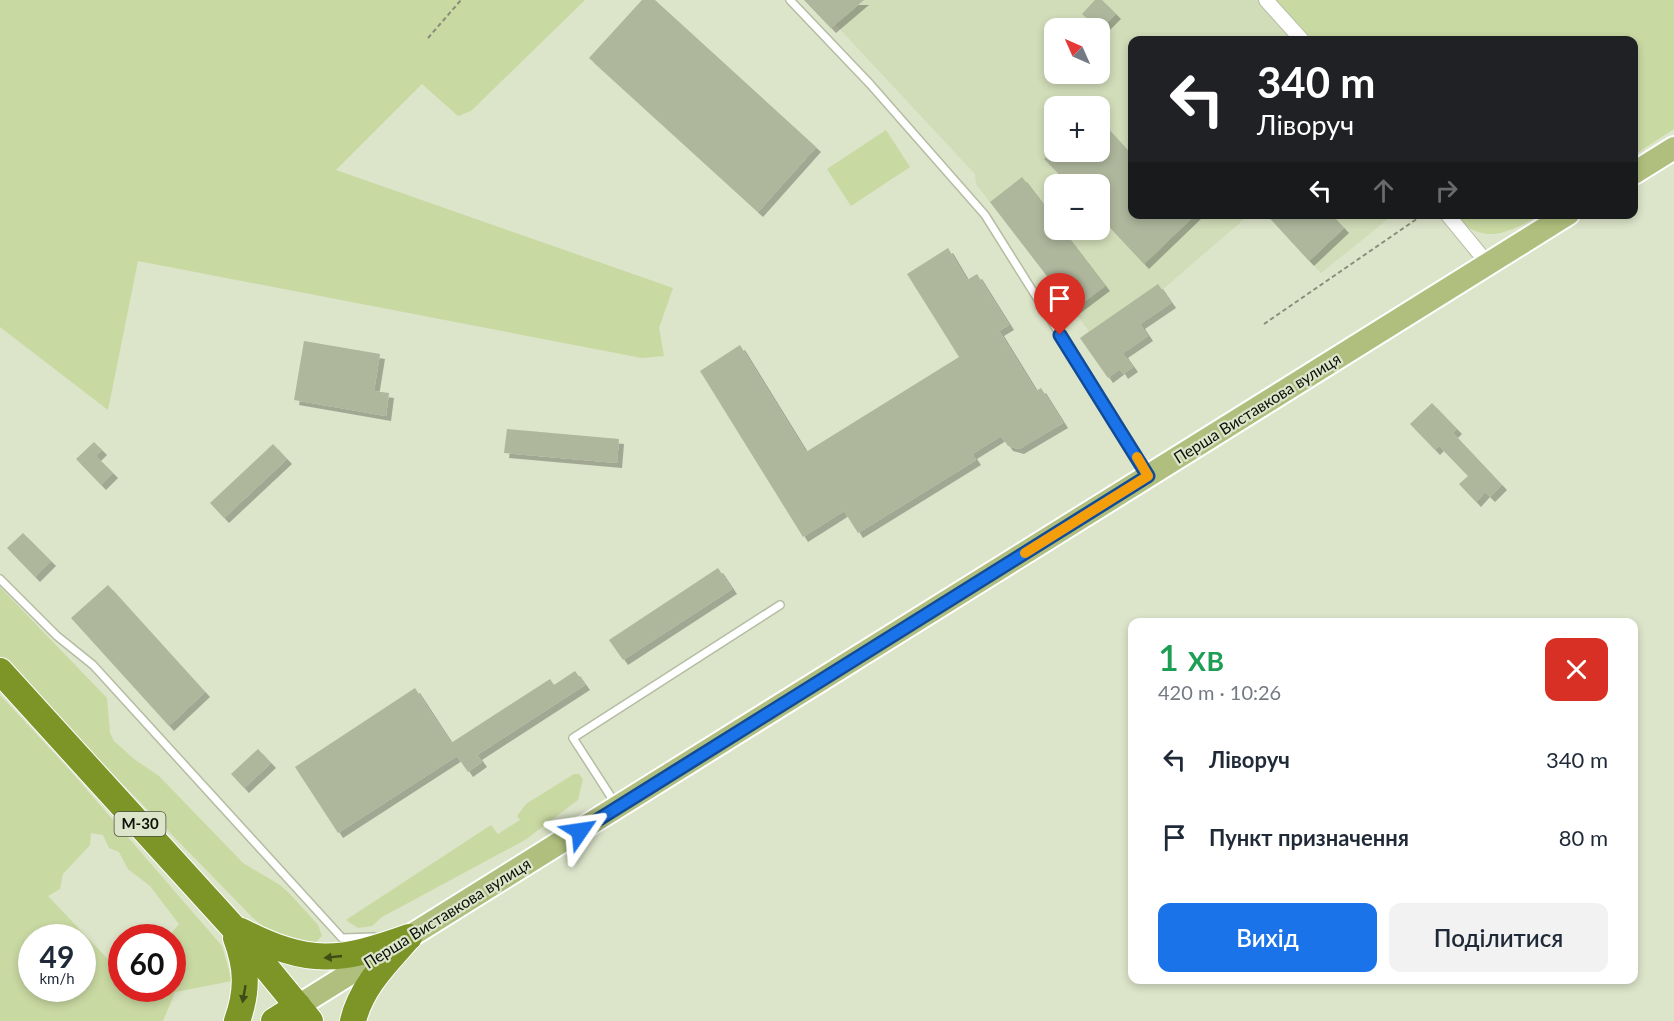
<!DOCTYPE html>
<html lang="uk">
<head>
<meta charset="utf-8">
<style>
	body { margin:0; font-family:Lato,sans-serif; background:#f2f2f3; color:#1f2937; height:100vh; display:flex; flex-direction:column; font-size:22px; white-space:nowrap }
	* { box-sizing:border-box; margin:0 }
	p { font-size:20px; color:#747a83 }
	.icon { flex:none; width:33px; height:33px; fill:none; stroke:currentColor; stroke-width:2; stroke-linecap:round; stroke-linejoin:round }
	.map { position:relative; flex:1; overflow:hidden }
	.side { position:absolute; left:1128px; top:618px; width:510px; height:366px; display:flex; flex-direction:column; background:#fff; border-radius:12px; box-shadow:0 3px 9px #0003 }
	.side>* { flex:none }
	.top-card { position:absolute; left:1128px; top:36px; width:510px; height:183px; border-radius:12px; box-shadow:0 3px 9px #0003; background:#202124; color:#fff; overflow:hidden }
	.needle { width:39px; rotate:315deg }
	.tools { position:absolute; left:1044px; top:18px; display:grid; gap:12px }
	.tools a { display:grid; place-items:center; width:66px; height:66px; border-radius:12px; background:#fff; box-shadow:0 3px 9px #0003; font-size:30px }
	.speed { position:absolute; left:18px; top:924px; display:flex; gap:12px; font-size:30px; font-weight:700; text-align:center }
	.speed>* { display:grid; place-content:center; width:78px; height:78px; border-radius:50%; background:#fff; box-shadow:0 3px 9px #0003; line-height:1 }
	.speed small { font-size:15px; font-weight:400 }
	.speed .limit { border:9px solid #d22; background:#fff; color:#111 }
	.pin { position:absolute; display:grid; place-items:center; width:51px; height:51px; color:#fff; margin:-62px -26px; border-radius:50% 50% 50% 0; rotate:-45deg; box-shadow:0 0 6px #0007 }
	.pin .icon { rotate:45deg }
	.me { position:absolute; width:66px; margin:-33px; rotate:58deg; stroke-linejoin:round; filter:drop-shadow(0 0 4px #0008) }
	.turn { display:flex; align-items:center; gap:21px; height:126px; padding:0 30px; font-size:27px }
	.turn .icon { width:78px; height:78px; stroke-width:2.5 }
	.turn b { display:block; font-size:42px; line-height:51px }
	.lanes { display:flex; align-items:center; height:57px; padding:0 30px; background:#0003; justify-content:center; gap:30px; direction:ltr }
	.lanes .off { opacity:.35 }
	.round { display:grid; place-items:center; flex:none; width:63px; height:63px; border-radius:12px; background:#f2f2f3 }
	.summary { display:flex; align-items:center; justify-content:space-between; height:102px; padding:0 30px }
	h1 { font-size:36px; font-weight:600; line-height:45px; color:#1e9e55 }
	.cta { display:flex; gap:12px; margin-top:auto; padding:12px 30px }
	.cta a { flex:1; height:69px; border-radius:12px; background:#1a73e8; color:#fff; font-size:24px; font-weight:600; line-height:69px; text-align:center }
	.cta a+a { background:#f2f2f3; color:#1f2937 }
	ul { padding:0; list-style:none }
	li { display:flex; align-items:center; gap:18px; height:78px; padding:0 30px }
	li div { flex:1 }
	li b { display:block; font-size:22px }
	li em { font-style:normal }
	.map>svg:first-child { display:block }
</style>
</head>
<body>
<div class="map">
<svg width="1674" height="1021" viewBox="0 0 1674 1021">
	<defs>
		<filter id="shadow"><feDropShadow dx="5" dy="5" stdDeviation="0" flood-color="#0004"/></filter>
	</defs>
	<rect width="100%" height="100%" fill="#dce4c9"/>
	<g fill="#d1dcb9" fill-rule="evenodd">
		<path d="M 804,0 L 1257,0 L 1293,40 L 1132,40 L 1132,214 L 1249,215 L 1162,290 L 1171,303 L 1140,324 L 1148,336 L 1124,352 L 1133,367 L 1123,374 L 1120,369 L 1108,378 L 1080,338 L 1089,331 L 976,184 L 975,174 L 836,25 L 831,29 ZM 1054,28 L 1100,28 L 1100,74 L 1054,74 ZM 1054,106 L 1100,106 L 1100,152 L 1054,152 ZM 1054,184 L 1100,184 L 1100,230 L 1054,230 Z"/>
		<path d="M 1266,215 L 1393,215 L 1321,273 Z"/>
	</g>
	<g fill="#c9d9a2" fill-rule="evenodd">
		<path d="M 0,0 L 585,0 L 471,111 L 458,116 L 422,84 L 336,170 L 673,288 L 659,328 L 664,356 L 642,358 L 138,261 L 108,410 L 0,327 Z"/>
		<path d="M 1274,0 L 1674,0 L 1674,129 L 1634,155 L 1634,40 L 1311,40 Z"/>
		<path d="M 886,130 L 910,167 L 851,206 L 827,169 Z"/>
		<path d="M 1453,215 L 1540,215 C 1507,234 1483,246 1453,215 Z"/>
		<path d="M 0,587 L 107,698 L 110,733 L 114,741 L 134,759 L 159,776 L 243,863 L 280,885 L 290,894 L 318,925 L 322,936 L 314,944 L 274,935 L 252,917 L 0,658 Z"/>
		<path d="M 0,695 L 67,767 L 222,946 L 232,981 L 175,992 L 163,1021 L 0,1021 ZM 91,833 L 103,835 L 109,848 L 119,852 L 128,869 L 150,886 L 179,924 L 168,937 L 172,938 L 172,988 L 152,989 L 154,993 L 142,994 L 136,989 L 122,988 L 121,973 L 48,896 L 60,889 L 63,874 L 90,845 ZM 32,938 L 82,938 L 82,988 L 32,988 Z"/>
		<path d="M 574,774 L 579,774 L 583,779 L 578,800 L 525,840 L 382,917 L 372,926 L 358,928 L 346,920 L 491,825 L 498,834 L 520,820 L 517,816 L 526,804 Z"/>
	</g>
	<g fill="#aeb69c" filter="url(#shadow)">
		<path d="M 642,0 L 655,0 L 816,147 L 758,212 L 589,58 Z"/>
		<path d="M 804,0 L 864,0 L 831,28 Z"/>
		<path d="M 1095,0 L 1102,0 L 1116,14 L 1100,30 L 1082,14 Z"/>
		<path d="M 1100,120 L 1132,155 L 1132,214 L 1196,214 L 1144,264 L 1100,217 L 1100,184 L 1069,184 L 1044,159 L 1052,152 L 1100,152 Z"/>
		<path d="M 1022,177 L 1054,219 L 1054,230 L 1062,230 L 1105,286 L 1073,310 L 990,202 Z"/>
		<path d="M 1266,214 L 1331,214 L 1344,228 L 1309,261 Z"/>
		<path d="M 948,248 L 967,280 L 977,274 L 1009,325 L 999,331 L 1036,391 L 1041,388 L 1063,423 L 1019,449 L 1008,446 L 1001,436 L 972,454 L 976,460 L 858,533 L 844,511 L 803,537 L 700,371 L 740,345 L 806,452 L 959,357 L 907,274 Z"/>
		<path d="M 1158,284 L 1171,303 L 1140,324 L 1148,336 L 1123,353 L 1133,367 L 1123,374 L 1120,369 L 1108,378 L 1080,338 Z"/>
		<path d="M 304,341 L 380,354 L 374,391 L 389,393 L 386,416 L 294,400 Z"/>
		<path d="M 1432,403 L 1457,429 L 1453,433 L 1502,485 L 1490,497 L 1485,492 L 1476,502 L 1459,484 L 1468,476 L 1439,446 L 1435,450 L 1410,424 Z"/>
		<path d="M 507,429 L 619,439 L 617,463 L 504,453 Z"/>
		<path d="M 94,442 L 102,450 L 96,456 L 113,473 L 101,485 L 76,459 Z"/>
		<path d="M 273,444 L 287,459 L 224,518 L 210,503 Z"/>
		<path d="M 23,533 L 51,561 L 35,577 L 7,548 Z"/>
		<path d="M 718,568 L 732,589 L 623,660 L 609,640 Z"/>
		<path d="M 108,585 L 205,692 L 169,726 L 71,618 Z"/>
		<path d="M 575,671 L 585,685 L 477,755 L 482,762 L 468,772 L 457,756 L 338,833 L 295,767 L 415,688 L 451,743 L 550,679 L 554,685 Z"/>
		<path d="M 258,749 L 271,763 L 244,788 L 231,774 Z"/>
	</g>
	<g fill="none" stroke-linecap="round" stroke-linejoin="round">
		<defs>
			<g id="lane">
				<path d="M 790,0 L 870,84 L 985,215 L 1147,473"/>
				<path d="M 0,579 L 57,636 L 93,665 L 342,938 L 374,937"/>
				<path d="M 615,803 L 573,738 L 780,605"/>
			</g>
			<g id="street">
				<path d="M 1266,0 L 1302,40"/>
				<path d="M 1447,214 L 1488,264"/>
			</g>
			<g id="primary">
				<path d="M 1634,173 L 1674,148"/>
				<path d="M 298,1006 L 1568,214"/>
			</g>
			<g id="highway">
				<path d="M 0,671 L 232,926 L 310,1021"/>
				<path d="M 241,931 C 310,966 339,962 409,937"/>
				<path d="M 236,938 C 247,967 248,991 237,1021"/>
				<path d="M 274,1021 L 298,1006"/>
				<path d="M 353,1021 C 361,987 386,963 408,938"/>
			</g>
		</defs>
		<use href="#lane" stroke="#b4bda2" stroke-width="10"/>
		<use href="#street" stroke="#b4bda2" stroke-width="16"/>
		<use href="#primary" stroke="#fff" stroke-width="26"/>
		<use href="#highway" stroke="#fff" stroke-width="28"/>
		<g stroke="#878d79" stroke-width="2" stroke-dasharray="4.5 3" stroke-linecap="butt">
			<path d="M 428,38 L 461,0"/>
			<path d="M 1264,324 L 1424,214"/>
		</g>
		<use href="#lane" stroke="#fff" stroke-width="7"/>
		<use href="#street" stroke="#fff" stroke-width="14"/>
		<use href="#primary" stroke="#b0bf7d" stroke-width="22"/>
		<use href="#highway" stroke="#7c9526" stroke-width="26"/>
	</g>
	<defs><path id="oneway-solid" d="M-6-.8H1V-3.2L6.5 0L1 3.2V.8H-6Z" transform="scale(1.5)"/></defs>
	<g fill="#3f4c16">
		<use href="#oneway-solid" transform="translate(333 957) rotate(174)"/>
		<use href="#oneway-solid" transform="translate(244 994) rotate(100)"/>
	</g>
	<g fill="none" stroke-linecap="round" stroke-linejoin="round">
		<defs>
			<path id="route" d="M 580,831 L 1148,476 L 1060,335"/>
		</defs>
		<use href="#route" stroke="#114b97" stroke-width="15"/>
		<use href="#route" stroke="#1a73e8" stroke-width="10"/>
		<path stroke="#f59e0b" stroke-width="10" d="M 1025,553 L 1148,476 L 1137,457"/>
	</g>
	<g text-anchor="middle" stroke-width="4.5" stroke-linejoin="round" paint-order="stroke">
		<rect fill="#dce4c9" stroke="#4c5042" stroke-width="1.5" x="114.5" y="812" width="51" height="24" rx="4.5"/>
		<g font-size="15" font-weight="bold" fill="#0e1108">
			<text x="140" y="829">М-30</text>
		</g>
		<g font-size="16" fill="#0e1108" stroke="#dce4c9">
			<text transform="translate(1257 408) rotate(-32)" y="6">Перша Виставкова вулиця</text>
			<text transform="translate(447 913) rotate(-32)" y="6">Перша Виставкова вулиця</text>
		</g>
	</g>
</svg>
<div class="tools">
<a><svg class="needle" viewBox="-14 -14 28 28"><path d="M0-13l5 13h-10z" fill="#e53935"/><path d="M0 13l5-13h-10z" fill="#747a83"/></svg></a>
<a>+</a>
<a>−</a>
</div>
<div class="speed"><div>49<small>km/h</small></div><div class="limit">60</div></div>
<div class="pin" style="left:1060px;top:335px;background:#d93025"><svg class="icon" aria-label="arrive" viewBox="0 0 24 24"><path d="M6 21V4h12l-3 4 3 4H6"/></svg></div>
<svg class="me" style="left:580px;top:831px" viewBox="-20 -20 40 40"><path d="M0-17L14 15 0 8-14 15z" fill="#1a73e8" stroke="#fff" stroke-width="4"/></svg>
<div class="top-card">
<div class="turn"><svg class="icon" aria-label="left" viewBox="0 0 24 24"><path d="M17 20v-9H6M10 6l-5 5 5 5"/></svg><div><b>340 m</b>Ліворуч</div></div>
<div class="lanes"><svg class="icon" aria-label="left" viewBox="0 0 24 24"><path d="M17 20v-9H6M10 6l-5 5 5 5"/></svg><svg class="icon off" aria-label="ahead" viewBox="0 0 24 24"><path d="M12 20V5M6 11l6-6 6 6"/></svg><svg class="icon off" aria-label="right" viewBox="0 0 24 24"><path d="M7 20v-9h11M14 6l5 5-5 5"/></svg></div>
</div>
<section class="side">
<div class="summary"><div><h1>1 хв</h1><p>420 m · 10:26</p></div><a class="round" style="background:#d93025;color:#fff"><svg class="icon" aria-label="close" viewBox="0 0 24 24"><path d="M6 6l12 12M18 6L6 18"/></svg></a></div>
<ul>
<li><svg class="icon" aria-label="left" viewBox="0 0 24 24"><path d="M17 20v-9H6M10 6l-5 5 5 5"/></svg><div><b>Ліворуч</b></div><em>340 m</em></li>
<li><svg class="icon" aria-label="arrive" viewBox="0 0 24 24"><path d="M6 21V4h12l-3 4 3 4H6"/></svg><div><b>Пункт призначення</b></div><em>80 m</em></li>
</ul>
<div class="cta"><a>Вихід</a><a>Поділитися</a></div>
</section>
</div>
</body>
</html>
